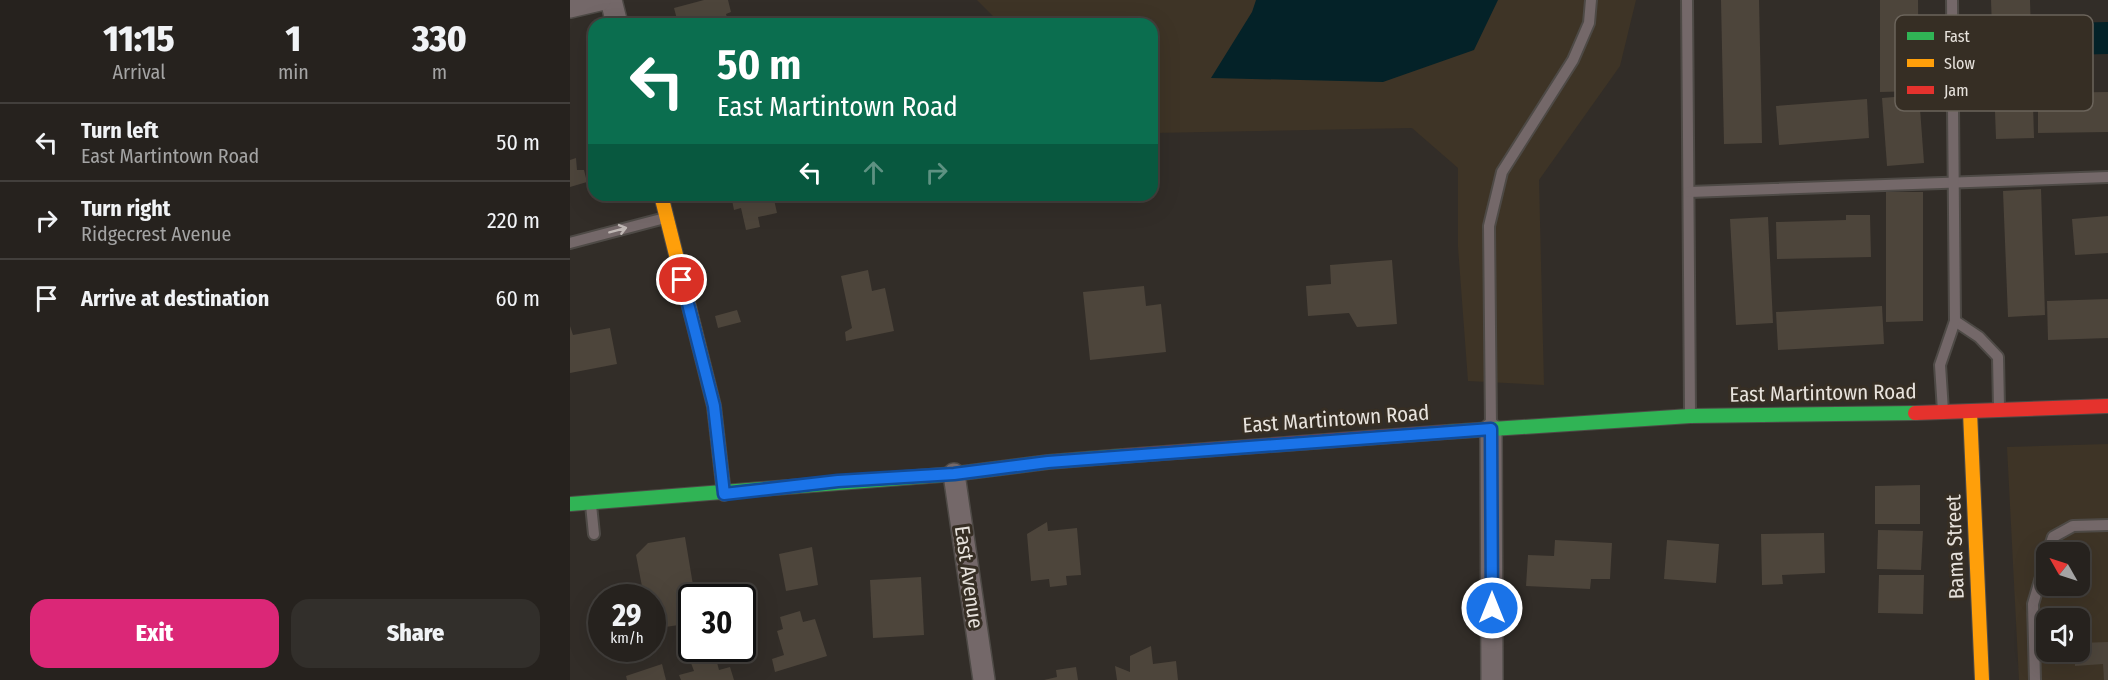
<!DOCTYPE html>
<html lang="en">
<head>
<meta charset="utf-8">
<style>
	body { margin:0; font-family:"Fira Sans Condensed",sans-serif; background:#322f2b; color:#f1f3f6; height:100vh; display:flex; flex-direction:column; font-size:22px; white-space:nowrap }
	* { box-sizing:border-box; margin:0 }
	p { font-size:20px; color:#a4a4a4 }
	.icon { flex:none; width:33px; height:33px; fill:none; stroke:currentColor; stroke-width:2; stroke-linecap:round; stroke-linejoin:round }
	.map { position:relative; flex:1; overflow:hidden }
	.drawer { display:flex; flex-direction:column; background:#26221e; width:570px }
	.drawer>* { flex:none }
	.guide { position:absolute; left:18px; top:18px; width:570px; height:183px; border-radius:18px; box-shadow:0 6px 24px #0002,0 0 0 2px #423f3c; background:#0b6e4f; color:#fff; overflow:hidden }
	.needle { width:39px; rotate:309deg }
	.fabs { position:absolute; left:1466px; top:542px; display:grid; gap:12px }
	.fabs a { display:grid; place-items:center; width:54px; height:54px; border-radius:12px; background:#26221e; box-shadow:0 6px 24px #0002,0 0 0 2px #423f3c; font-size:30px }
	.speed { position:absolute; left:18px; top:584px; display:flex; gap:12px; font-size:30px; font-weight:700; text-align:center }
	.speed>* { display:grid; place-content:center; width:78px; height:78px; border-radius:50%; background:#26221e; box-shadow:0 6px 24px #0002,0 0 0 2px #423f3c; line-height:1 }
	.speed small { font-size:15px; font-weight:400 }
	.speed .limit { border:3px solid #111; border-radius:9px; background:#fff; color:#111 }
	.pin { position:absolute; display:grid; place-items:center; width:51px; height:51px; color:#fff; margin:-26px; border:3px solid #fff; border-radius:50%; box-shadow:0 2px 6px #0007 }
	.me { position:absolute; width:66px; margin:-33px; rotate:0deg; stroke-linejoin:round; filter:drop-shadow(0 0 4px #0008) }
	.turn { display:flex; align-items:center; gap:21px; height:126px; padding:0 30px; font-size:27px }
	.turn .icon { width:78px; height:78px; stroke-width:2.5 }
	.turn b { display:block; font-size:42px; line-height:51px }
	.lanes { display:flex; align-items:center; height:57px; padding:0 30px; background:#0003; justify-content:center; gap:30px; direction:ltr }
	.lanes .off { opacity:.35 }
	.eta { display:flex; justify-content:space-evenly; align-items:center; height:102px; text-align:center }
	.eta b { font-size:36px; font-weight:800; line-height:42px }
	.action { display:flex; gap:12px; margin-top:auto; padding:12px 30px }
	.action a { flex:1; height:69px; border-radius:18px; background:#db2777; color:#fff; font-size:24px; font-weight:800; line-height:69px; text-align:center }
	.action a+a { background:#322f2b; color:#f1f3f6 }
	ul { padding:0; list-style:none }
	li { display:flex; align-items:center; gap:18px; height:78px; padding:0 30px; border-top:2px solid #423f3c }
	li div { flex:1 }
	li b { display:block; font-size:22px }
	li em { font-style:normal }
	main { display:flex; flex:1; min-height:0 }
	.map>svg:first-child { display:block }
</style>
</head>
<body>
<main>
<section class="drawer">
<div class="eta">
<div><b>11:15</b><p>Arrival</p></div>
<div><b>1</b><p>min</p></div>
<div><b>330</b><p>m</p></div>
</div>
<ul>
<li><svg class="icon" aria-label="left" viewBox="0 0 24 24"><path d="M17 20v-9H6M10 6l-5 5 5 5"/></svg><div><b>Turn left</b><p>East Martintown Road</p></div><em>50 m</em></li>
<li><svg class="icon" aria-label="right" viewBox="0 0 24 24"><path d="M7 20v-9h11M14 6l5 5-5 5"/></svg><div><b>Turn right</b><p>Ridgecrest Avenue</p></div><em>220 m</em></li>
<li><svg class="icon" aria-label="arrive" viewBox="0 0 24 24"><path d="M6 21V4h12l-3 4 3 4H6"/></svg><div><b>Arrive at destination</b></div><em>60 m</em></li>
</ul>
<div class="action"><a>Exit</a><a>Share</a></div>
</section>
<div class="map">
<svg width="1538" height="680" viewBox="0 0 1538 680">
	<rect width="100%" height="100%" fill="#322d28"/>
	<g fill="#3e3426" fill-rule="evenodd">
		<path d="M 407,0 L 1066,0 L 1050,66 L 969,180 L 974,385 L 898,381 L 888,247 L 888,168 L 842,128 L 582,133 L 582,24 L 431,24 Z"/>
		<path d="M 1538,444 L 1538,680 L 1449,680 L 1437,447 ZM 1476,552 L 1509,552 L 1509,585 L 1476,585 ZM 1476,618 L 1509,618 L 1509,651 L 1476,651 Z"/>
	</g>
	<g fill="#042228">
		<path d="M 686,0 L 928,0 L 904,50 L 813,82 L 641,78 L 682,12 Z"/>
		<path d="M 1538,22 L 1538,54 L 1495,55 L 1494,23 Z"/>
	</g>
	<g fill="#4d453b">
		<path d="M 134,0 L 158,0 L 161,12 L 156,14 L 159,24 L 108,23 L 104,8 Z"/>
		<path d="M 1151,0 L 1189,0 L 1192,143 L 1154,144 Z"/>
		<path d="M 1310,0 L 1348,0 L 1349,91 L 1310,92 Z"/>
		<path d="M 1421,0 L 1460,0 L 1464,138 L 1426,139 Z"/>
		<path d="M 1538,92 L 1538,132 L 1468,133 L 1468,93 Z"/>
		<path d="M 1349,95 L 1354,163 L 1317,166 L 1312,98 Z"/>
		<path d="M 1297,99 L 1299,138 L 1209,145 L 1206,106 Z"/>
		<path d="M 6,158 L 7,170 L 14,170 L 17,182 L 0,187 L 0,160 Z"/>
		<path d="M 1471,189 L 1475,315 L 1438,317 L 1433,191 Z"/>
		<path d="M 1316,192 L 1353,192 L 1353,321 L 1316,322 Z"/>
		<path d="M 161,195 L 203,195 L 207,213 L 188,217 L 190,227 L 176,230 L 171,208 L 164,210 Z"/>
		<path d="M 1276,215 L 1300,215 L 1301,257 L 1207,259 L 1206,222 L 1276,220 Z"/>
		<path d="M 1538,216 L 1538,253 L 1505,255 L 1502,219 Z"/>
		<path d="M 1198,217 L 1203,323 L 1166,325 L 1160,219 Z"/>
		<path d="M 822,260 L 827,324 L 787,327 L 779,313 L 738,316 L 736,286 L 761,284 L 760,265 Z"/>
		<path d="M 298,270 L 302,291 L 315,288 L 324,331 L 276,341 L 275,332 L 282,328 L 271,276 Z"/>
		<path d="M 574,286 L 576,306 L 591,304 L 596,352 L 520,360 L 513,292 Z"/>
		<path d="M 1538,299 L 1538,338 L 1478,340 L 1477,301 Z"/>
		<path d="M 1312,306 L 1314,344 L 1208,350 L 1206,312 Z"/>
		<path d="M 167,310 L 171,322 L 148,328 L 145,316 Z"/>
		<path d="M 0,326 L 3,335 L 40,328 L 47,364 L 0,373 Z"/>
		<path d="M 1350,485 L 1350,524 L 1305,524 L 1305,486 Z"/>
		<path d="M 477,522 L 478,531 L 507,528 L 511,575 L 496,576 L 497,585 L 480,587 L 479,579 L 461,581 L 457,534 Z"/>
		<path d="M 1308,530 L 1353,531 L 1351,570 L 1307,569 Z"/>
		<path d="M 1254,533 L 1255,573 L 1212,575 L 1213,584 L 1192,585 L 1191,534 Z"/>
		<path d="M 115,537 L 125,597 L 122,597 L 122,623 L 82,629 L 82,597 L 74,597 L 66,555 L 78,543 Z"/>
		<path d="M 985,540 L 1042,543 L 1040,579 L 1021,579 L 1020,589 L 956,586 L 958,555 L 984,556 Z"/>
		<path d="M 1097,540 L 1149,544 L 1146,583 L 1094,579 Z"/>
		<path d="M 242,547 L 248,585 L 216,591 L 209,554 Z"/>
		<path d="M 1309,575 L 1354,575 L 1353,614 L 1308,613 Z"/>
		<path d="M 351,577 L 354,635 L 303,638 L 300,580 Z"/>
		<path d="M 230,611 L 233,622 L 245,619 L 257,656 L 205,672 L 202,659 L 214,655 L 207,631 L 213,629 L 210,617 Z"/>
		<path d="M 1538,642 L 1538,680 L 1534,680 L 1533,664 L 1505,666 L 1505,651 L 1509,651 L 1509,643 Z"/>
		<path d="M 581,646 L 583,664 L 606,661 L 608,680 L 547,680 L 545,666 L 560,672 L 560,656 Z"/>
		<path d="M 145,655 L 149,670 L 160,667 L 164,680 L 111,680 L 109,675 L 124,671 L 121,663 Z"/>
		<path d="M 92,664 L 96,680 L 57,680 L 56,676 Z"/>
		<path d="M 506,667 L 508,680 L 474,680 L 487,677 L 486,670 Z"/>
	</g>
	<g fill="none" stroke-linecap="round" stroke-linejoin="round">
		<defs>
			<g id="lane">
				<path d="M 1117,0 L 1120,413"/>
				<path d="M 1119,192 L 1538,177"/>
				<path d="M 0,243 L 95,218"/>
				<path d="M 1385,321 L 1409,337 L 1428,357 L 1429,408"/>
				<path d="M 1373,411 L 1370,365 L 1385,321 L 1382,0"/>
				<path d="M 921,427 L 919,226 L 932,172 L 1003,60 L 1019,23 L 1021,0"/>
				<path d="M 21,505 L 24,534"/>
				<path d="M 1478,552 L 1483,537 L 1503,526 L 1538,525"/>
				<path d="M 1465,680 L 1463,604 L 1476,560"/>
			</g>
			<g id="street">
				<path d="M 41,0 L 47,24"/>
				<path d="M 0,7 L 30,0"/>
				<path d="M 921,429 L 922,680"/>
				<path d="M 384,474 L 414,680"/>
			</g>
			<g id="fast">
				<path d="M 877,432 L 1120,416 L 1345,413"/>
				<path d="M 0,504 L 384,474 L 478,462 L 553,456"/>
			</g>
			<g id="slow">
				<path d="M 91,195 L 144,406 L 154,494"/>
				<path d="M 1400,412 L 1412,680"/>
			</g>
			<g id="jam">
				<path d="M 1345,413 L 1538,406"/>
				<path d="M 553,456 L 877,432"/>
			</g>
		</defs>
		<use href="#lane" stroke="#4e4a46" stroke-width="14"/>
		<use href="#street" stroke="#4e4a46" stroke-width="24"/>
		<use href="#fast" stroke="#4e4a46" stroke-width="16"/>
		<use href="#slow" stroke="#4e4a46" stroke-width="16"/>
		<use href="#jam" stroke="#4e4a46" stroke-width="16"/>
		<use href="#lane" stroke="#746869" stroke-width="10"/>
		<use href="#street" stroke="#746869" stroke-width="21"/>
		<use href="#fast" stroke="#30b455" stroke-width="14"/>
		<use href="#slow" stroke="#ff9f0a" stroke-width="14"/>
		<use href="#jam" stroke="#e5322d" stroke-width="14"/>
	</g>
	<defs><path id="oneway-shaft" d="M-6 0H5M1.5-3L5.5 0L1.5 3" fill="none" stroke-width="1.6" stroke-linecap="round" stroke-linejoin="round" transform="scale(1.5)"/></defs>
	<use stroke="#bfb7b4" href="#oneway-shaft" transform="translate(48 230) rotate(-15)"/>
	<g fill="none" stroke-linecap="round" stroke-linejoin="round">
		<defs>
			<path id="route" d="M 112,280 L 144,406 L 154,494 L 268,481 L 384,474 L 478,462 L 921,429 L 922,608"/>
		</defs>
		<use href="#route" stroke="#114b97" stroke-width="15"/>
		<use href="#route" stroke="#1a73e8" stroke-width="10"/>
	</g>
	<g text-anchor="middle" stroke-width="6" stroke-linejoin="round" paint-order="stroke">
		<g font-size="21" fill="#e7e2dc" stroke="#362e24">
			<text transform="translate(1253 393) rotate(-1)" y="7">East Martintown Road</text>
			<text transform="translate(766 419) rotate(-4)" y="7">East Martintown Road</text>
			<text transform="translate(1385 547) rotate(-92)" y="7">Bama Street</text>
			<text transform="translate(399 577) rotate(82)" y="7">East Avenue</text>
		</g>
	</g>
	<rect x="1325" y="15" width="198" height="96" rx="9" fill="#362e24" stroke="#6b645b" stroke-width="1.5"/>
	<rect x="1337" y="32" width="27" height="8" fill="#30b455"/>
	<rect x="1337" y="59" width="27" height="8" fill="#ff9f0a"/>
	<rect x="1337" y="86" width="27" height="8" fill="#e5322d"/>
	<g font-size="16" fill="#e7e2dc">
		<text x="1374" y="42">Fast</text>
		<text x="1374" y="69">Slow</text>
		<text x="1374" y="96">Jam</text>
	</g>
</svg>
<div class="fabs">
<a><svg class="needle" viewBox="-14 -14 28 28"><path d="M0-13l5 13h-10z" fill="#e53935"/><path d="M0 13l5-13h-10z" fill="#a4a4a4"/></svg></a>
<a><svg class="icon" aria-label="sound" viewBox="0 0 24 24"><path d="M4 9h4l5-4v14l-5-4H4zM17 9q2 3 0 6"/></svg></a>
</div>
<div class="speed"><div>29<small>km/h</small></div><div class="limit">30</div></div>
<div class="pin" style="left:112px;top:280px;background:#d93025"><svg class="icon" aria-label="arrive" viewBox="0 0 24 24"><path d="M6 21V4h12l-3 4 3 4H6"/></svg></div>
<svg class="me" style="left:922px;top:608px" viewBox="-20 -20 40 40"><circle r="17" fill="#1a73e8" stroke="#fff" stroke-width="3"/><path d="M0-11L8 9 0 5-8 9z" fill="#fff"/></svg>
<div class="guide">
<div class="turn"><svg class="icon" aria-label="left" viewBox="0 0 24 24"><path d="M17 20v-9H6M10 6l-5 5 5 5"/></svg><div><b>50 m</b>East Martintown Road</div></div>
<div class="lanes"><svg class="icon" aria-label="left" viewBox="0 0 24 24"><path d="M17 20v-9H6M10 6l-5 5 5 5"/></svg><svg class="icon off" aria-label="ahead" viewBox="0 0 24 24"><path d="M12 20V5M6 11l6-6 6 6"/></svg><svg class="icon off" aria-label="right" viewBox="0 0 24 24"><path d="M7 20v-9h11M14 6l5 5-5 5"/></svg></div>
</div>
</div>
</main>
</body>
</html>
